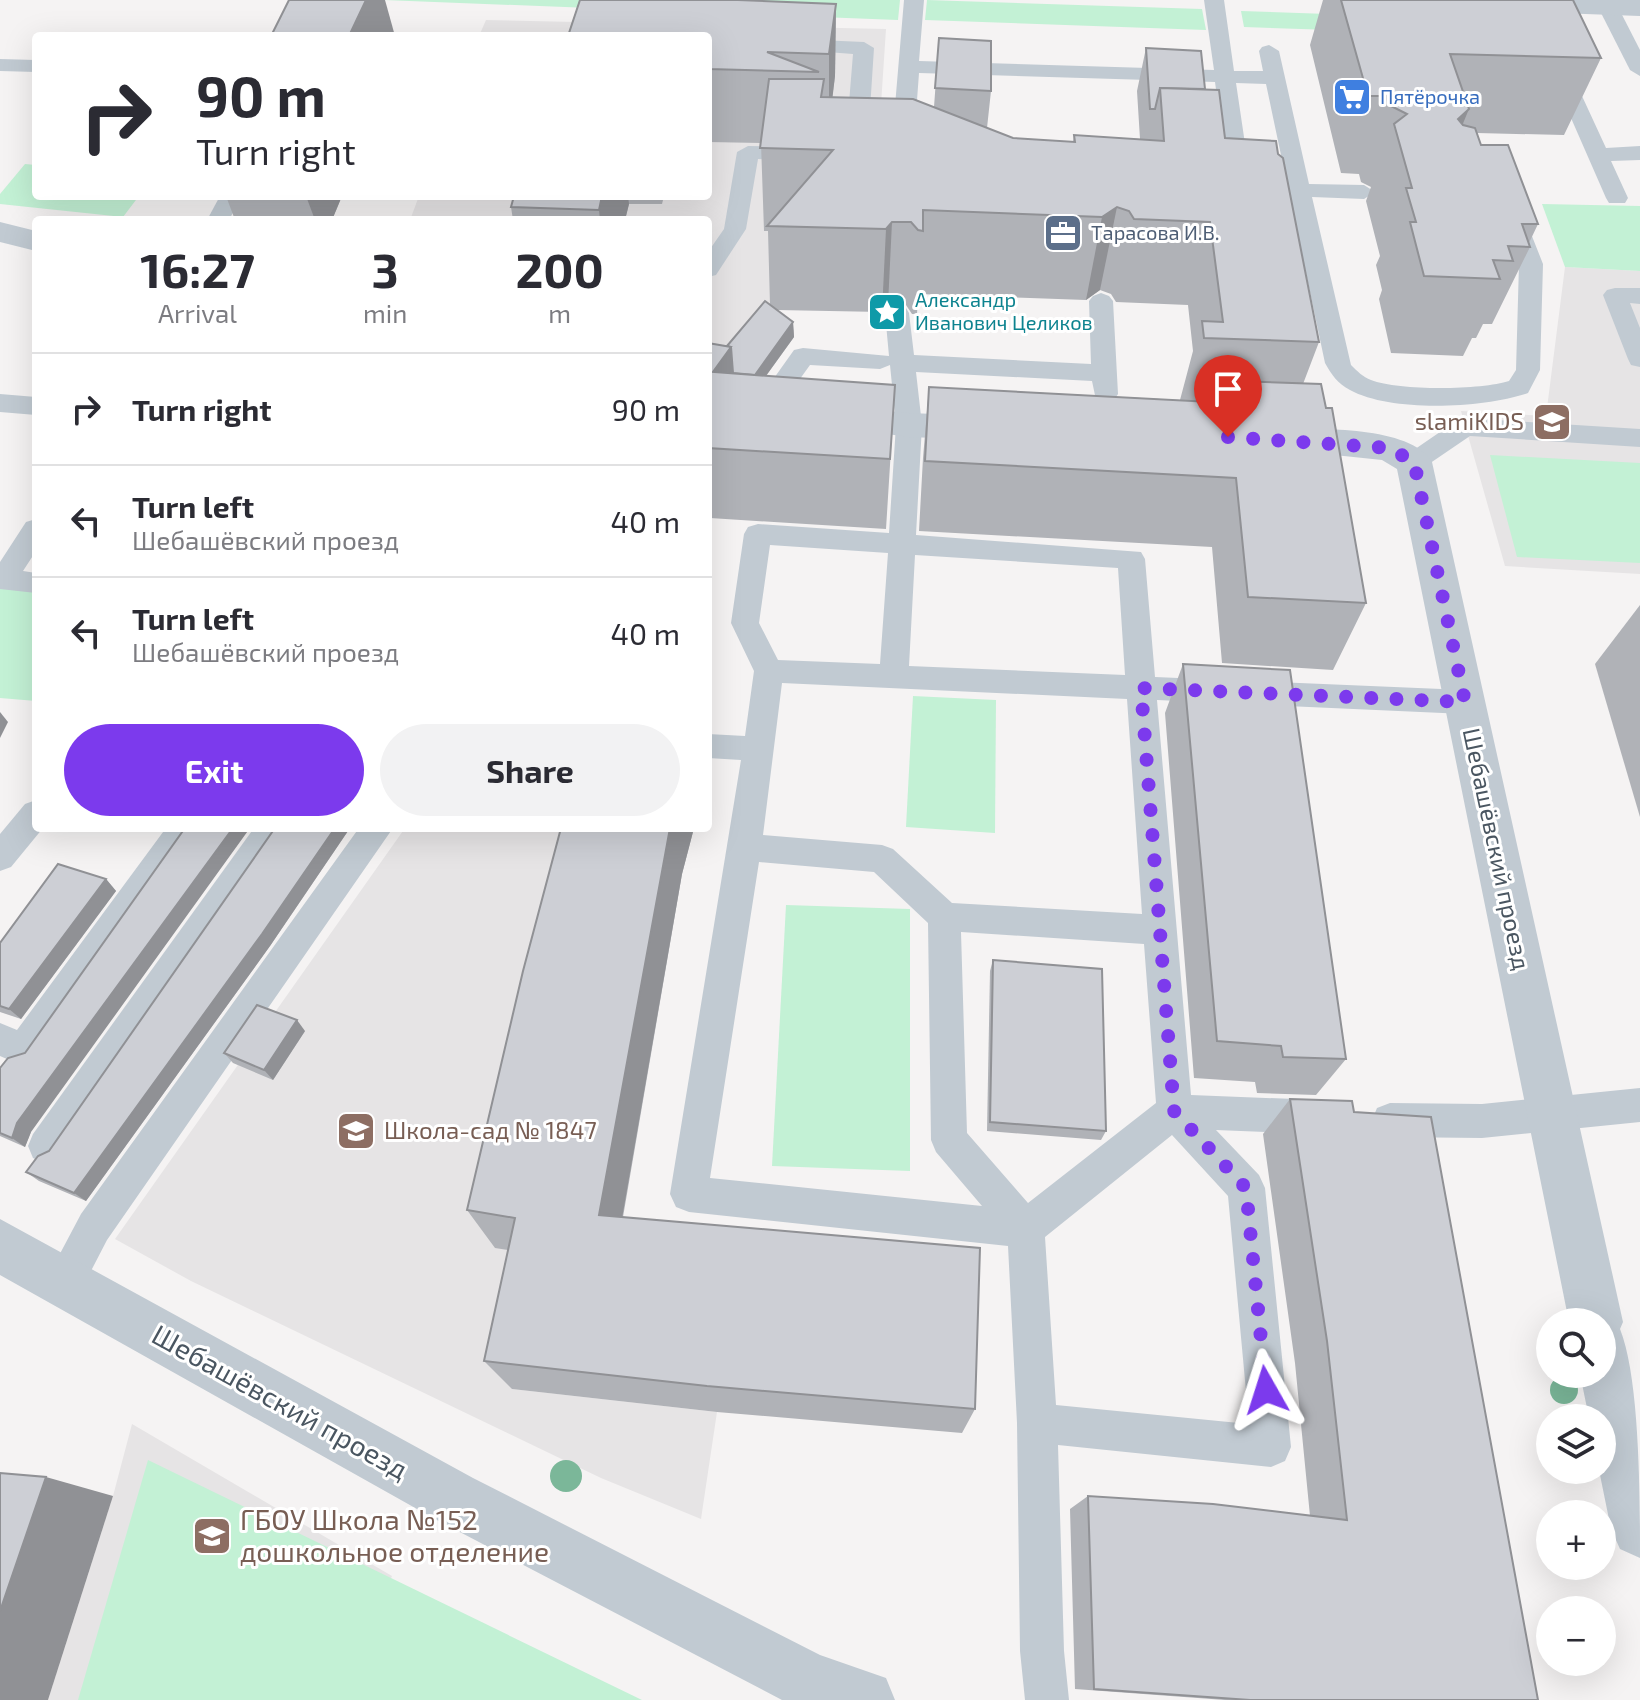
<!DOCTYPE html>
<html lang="en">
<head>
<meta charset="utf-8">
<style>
	body { margin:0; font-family:"Exo 2",sans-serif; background:#f2f2f3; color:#2b2b33; height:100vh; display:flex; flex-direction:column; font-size:30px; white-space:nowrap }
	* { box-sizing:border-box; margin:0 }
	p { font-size:26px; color:#7c7c81 }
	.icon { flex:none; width:44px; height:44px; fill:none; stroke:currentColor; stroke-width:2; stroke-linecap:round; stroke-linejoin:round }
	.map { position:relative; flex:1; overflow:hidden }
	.details { position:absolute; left:32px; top:216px; width:680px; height:616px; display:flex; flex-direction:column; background:#fff; border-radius:8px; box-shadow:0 8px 32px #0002 }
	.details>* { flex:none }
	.hud { position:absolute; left:32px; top:32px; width:680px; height:168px; border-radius:8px; box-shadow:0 8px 32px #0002; background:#fff; color:#2b2b33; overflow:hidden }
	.fabs { position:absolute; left:1536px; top:1308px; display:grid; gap:16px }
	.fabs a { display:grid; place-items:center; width:80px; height:80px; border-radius:50%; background:#fff; box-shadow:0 8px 32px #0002; font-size:40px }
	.pin { position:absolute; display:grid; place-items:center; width:68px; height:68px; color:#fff; margin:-82px -34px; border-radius:50% 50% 50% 0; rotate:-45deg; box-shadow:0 0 8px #0007 }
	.pin .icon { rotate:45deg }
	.me { position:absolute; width:88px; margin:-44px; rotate:354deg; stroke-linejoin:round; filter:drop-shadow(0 0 6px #0008) }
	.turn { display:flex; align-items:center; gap:28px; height:168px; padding:0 32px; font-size:36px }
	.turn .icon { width:104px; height:104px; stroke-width:2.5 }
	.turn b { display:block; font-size:56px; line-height:68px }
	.eta { display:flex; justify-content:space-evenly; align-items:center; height:136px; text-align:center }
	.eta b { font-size:48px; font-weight:700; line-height:56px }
	.action { display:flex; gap:16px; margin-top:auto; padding:16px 32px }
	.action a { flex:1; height:92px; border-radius:48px; background:#7c3aed; color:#fff; font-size:32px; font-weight:700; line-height:92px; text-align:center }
	.action a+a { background:#f2f2f3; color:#2b2b33 }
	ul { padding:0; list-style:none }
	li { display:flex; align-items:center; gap:24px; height:112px; padding:0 32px; border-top:2px solid #e1e1e2 }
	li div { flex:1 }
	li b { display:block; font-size:30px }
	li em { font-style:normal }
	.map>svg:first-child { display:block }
</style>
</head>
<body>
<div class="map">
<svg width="1640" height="1700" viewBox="0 0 1640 1700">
	<rect width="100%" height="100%" fill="#f5f3f3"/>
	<g fill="#e6e4e5">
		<path d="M 486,20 L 886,29 L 877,165 L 716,377 L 708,375 L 708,220 L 410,220 L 419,196 L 708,196 L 708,36 L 479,36 Z"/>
		<path d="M 1565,267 L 1640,271 L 1640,574 L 1505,566 L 1461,411 L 1546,416 Z"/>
		<path d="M 405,828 L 593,828 L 495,1247 L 539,1256 L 512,1389 L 717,1412 L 701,1519 L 601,1478 L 191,1281 L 115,1239 Z"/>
		<path d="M 132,1424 L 392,1576 L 338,1700 L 48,1700 L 113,1496 Z"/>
	</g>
	<g fill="#c3f1d5">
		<path d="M 384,0 L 719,0 L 717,13 Z"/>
		<path d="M 744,0 L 900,0 L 898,20 L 741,14 Z"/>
		<path d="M 927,0 L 1202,9 L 1206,30 L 925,20 Z"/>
		<path d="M 1241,11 L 1328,14 L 1332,30 L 1244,27 Z"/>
		<path d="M 25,164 L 36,165 L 36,196 L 139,196 L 123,217 L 0,204 L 0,194 Z"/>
		<path d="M 1542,204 L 1640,206 L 1640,271 L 1565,267 Z"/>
		<path d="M 1490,455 L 1640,463 L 1640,563 L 1517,557 Z"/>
		<path d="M 0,588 L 36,592 L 36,701 L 0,698 Z"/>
		<path d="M 913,696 L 996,700 L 995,833 L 906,827 Z"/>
		<path d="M 786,905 L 910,909 L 910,1171 L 772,1166 Z"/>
		<path d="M 148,1460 L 642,1700 L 78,1700 Z"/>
	</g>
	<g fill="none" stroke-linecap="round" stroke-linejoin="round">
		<g fill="#c1cad2" fill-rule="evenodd">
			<path d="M 904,0 L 924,0 L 919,61 L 1214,70 L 1204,0 L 1224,0 L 1234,71 L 1263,71 L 1259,51 L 1262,47 L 1269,45 L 1279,51 L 1309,184 L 1364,185 L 1375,192 L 1364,199 L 1312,197 L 1351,365 C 1357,371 1363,377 1371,380 C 1399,391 1482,390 1509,381 L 1516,370 L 1519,264 L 1507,229 L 1495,215 L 1498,210 L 1514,210 L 1526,221 L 1543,264 L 1540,370 L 1528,393 C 1484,408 1392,413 1350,390 C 1338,384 1331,374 1325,363 L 1266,84 L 1236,83 L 1248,164 C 1239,174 1216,174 1207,164 L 1210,159 L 1225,157 L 1215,82 L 919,73 L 914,141 L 911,146 L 895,146 L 892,141 Z"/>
			<path d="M 1608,1 L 1618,7 L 1640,50 L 1640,76 L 1630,70 L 1598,7 Z"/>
			<path d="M 795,39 L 864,42 L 874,48 L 868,140 L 865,145 L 849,145 L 846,140 L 853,54 L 788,49 L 785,45 L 788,41 Z"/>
			<path d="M 0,59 L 36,60 L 36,72 L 0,71 Z"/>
			<path d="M 1560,64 L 1570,70 L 1606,148 L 1640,146 L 1640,160 L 1611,161 L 1628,198 L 1625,203 L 1609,203 L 1606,198 L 1550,70 Z"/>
			<path d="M 748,146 L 805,147 L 816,154 L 805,161 L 758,159 L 746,229 L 716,275 L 708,277 L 708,252 L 724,229 L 737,152 Z"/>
			<path d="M 220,196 L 242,196 L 229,220 L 207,220 Z"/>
			<path d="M 1615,288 L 1640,288 L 1640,304 L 1630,303 L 1640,328 L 1640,367 L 1631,365 L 1628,359 L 1603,295 L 1607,290 Z"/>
			<path d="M 1101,293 L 1109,296 L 1113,301 L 1118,394 L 1114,400 L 1105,402 L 1096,400 L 1092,381 L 916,372 L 922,425 L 916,535 L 1141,552 L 1145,559 L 1155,677 L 1465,690 L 1476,694 L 1480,702 L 1476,710 L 1465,714 L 1157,700 L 1191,1095 L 1320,1100 L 1333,1105 L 1338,1117 L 1333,1129 L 1320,1134 L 1216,1130 L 1259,1175 L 1265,1188 L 1291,1447 L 1285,1461 L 1271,1467 L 1058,1445 L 1064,1651 L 1069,1700 L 1025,1700 L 1020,1651 L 1017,1423 L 1008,1246 L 689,1212 L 676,1207 L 670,1194 L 741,760 L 708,758 L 708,734 L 745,736 L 754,671 L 731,623 L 744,534 L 748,527 L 758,524 L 889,533 L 896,425 L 890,365 L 880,369 L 810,365 L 774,415 L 765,418 L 756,415 L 752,409 L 794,350 L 803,348 L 889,356 L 885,313 L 888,308 L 906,308 L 909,313 L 914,355 L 1091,364 L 1089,301 L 1093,296 ZM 770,545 L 888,553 L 880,664 L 778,660 L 759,623 ZM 915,555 L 1118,568 L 1125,675 L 909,666 ZM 782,683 L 1127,699 L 1142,914 L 952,903 L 893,849 L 882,845 L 763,835 ZM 759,862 L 874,872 L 928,923 L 931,1140 L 936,1152 L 982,1206 L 710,1178 ZM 961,932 L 1144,944 L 1156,1103 L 1028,1203 L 967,1133 ZM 1172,1135 L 1228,1196 L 1249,1424 L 1056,1405 L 1045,1237 Z"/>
			<path d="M 0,394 L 36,397 L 36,415 L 0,412 Z"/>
			<path d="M 1465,418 L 1640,429 L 1640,447 L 1470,436 L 1423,468 L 1414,471 L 1405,468 L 1401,462 L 1405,456 L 1456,421 Z"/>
			<path d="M 36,519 L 36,551 L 23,571 L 36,573 L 36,593 L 0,589 L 0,562 L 26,522 Z"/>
			<path d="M 36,800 L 36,828 L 43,828 L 11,867 L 0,871 L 0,834 L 25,804 Z"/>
			<path d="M 166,828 L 200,828 L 35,1061 L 23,1066 L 0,1056 L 0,1023 L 17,1030 Z"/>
			<path d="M 254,828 L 288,828 L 59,1158 L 46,1164 L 33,1158 L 28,1146 L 33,1134 Z"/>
			<path d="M 359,828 L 393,828 L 107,1240 L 78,1296 L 64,1301 L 50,1296 L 45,1282 L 81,1214 Z"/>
			<path d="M 1640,1088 L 1640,1122 L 1482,1138 L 1390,1137 L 1377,1132 L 1372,1120 L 1377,1108 L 1390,1103 L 1482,1104 Z"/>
		</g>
		<g fill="#c1cad2" fill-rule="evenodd">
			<path d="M 0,222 L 36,231 L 36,251 L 0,242 Z"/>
			<path d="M 832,405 L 909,413 L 987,416 L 1000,419 L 1005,428 L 1000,437 L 987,440 L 909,437 L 820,425 L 814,417 L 820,409 Z"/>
			<path d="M 1280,427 C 1319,430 1410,425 1432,462 L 1623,1322 L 1620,1329 C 1640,1379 1640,1497 1640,1558 L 1620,1549 L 1611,1529 L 1599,1470 L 1602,1470 L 1602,1418 L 1589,1418 L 1580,1374 L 1602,1374 L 1602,1322 L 1569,1322 L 1397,469 L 1382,460 L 1267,448 L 1262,439 L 1267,430 Z"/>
			<path d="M 0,1219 L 473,1478 L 820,1655 L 886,1678 L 895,1700 L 782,1700 L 433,1518 L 0,1275 Z"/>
		</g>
		<path fill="#c1cad2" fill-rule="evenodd" d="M 1403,0 L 1640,0 L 1640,16 L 1416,8 L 1407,6 Z"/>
	</g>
	<g fill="#7bb799">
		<circle cx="1564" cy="1390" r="14"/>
		<circle cx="566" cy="1476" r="16"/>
	</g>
	<g fill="#b0b2b7">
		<path d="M 1323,0 L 1573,0 L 1601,58 L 1564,135 L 1477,133 L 1481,145 L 1538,224 L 1529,243 L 1530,247 L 1492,324 L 1483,324 L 1476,338 L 1472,338 L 1463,356 L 1391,353 L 1379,299 L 1382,290 L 1376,265 L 1380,256 L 1366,201 L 1371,187 L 1361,182 L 1359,174 L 1341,173 L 1310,45 Z"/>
		<path d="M 836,4 L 835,76 L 832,98 L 934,107 L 939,38 L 991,91 L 987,128 L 1013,138 L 1073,142 L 1074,135 L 1140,139 L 1137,91 L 1146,48 L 1205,89 L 1225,138 L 1278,154 L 1319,342 L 1303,384 L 1366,603 L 1333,670 L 1222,663 L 1212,547 L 919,531 L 923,458 L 929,387 L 1180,400 L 1193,351 L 1188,305 L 1116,302 L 1111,294 L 1100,290 L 1086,300 L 918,294 L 917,314 L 912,314 L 906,305 L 888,305 L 882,312 L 777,310 L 793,322 L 794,337 L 766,376 L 895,385 L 886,529 L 710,518 L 708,527 L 708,343 L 727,346 L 770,305 L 768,231 L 764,231 L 761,143 L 708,142 L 708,36 Z"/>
		<path d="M 226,196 L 342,196 L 332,220 L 235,220 Z"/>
		<path d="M 514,196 L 664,196 L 662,204 L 629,204 L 625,220 L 513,220 L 511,207 Z"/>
		<path d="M 1640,605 L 1640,817 L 1595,664 Z"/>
		<path d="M 1183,664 L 1346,1059 L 1316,1095 L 1257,1093 L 1255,1082 L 1194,1078 L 1165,713 Z"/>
		<path d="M 275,828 L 350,828 L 270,946 L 86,1201 L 39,1181 L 26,1172 L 49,1151 Z"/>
		<path d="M 561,828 L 694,828 L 682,874 L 623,1217 L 975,1409 L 962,1433 L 717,1412 L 512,1389 L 484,1361 L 508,1250 L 495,1248 L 467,1210 Z"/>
		<path d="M 106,879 L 116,891 L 21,1019 L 0,1012 L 0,943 Z"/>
		<path d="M 993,960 L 1106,1131 L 1101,1140 L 987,1131 L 990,971 Z"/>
		<path d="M 305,1031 L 273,1080 L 233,1063 L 224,1053 Z"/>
		<path d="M 0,1068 L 31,1132 L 25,1147 L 0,1136 Z"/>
		<path d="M 1290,1099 L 1354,1112 L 1538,1700 L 1225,1700 L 1075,1689 L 1070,1509 L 1088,1496 L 1310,1516 L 1295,1363 L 1263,1134 Z"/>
	</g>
	<g fill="#909195">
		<path d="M 366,0 L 385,0 L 395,36 L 349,36 Z"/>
		<path d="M 836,4 L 835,76 L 829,127 L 829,54 Z"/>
		<path d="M 1469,109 L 1437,186 L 1458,119 Z"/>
		<path d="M 306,196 L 342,196 L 332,220 L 315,220 Z"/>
		<path d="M 602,196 L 628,196 L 629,204 L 625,220 L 600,220 L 599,210 Z"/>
		<path d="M 1117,207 L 1100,290 L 1086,300 L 1102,217 Z"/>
		<path d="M 892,222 L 888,305 L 882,312 L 886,229 Z"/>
		<path d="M 793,322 L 794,337 L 755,391 L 754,376 Z"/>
		<path d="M 731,347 L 736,418 L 713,372 Z"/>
		<path d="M 708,497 L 710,518 L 708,527 Z"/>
		<path d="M 0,712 L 8,722 L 0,738 Z"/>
		<path d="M 233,828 L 250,828 L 31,1132 L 25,1147 L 12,1138 L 17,1123 Z"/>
		<path d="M 335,828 L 350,828 L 270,946 L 86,1201 L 74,1193 Z"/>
		<path d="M 670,828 L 694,828 L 682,874 L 616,1253 L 599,1215 Z"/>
		<path d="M 106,879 L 116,891 L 21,1019 L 9,1009 Z"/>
		<path d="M 297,1020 L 305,1031 L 273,1080 L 264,1070 Z"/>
		<path d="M 46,1477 L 113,1496 L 48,1700 L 0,1700 L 0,1611 Z"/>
	</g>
	<g fill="#cdcfd5" stroke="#909195" stroke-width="2">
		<path d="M 289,0 L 366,0 L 349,36 L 271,36 Z"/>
		<path d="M 580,0 L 738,0 L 836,4 L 829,54 L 767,52 L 819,72 L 708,69 L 708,36 L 568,36 Z"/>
		<path d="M 1341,0 L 1573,0 L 1601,58 L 1450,54 L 1469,109 L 1458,119 L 1463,125 L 1475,128 L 1481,145 L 1508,145 L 1538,224 L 1522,224 L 1530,247 L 1508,246 L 1513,261 L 1493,260 L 1500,279 L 1424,276 L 1410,222 L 1416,222 L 1406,188 L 1412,188 L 1394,124 L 1407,114 L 1389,105 L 1386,96 L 1368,96 Z"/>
		<path d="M 939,38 L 991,41 L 991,91 L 935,88 Z"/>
		<path d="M 1146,48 L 1201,51 L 1205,89 L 1160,88 L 1155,109 L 1150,109 Z"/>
		<path d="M 769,79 L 824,79 L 821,97 L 913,99 L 1013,138 L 1075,142 L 1074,135 L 1164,141 L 1160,88 L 1219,90 L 1225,138 L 1276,141 L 1278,154 L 1283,158 L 1319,342 L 1204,338 L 1202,321 L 1223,322 L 1210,222 L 1134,219 L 1129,211 L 1117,207 L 1102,217 L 923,210 L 923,231 L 918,230 L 911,222 L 892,222 L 886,229 L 767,226 L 833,150 L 760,148 Z"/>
		<path d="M 514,196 L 602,196 L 599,210 L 511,207 Z"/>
		<path d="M 765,301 L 793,322 L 755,375 L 733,373 L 731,347 L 727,346 Z"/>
		<path d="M 708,343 L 731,347 L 713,372 L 895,385 L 890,459 L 708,448 Z"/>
		<path d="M 1207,380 L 1321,384 L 1326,408 L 1332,408 L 1366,603 L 1248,597 L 1236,478 L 925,461 L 929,387 L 1210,402 Z"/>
		<path d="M 1183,664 L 1290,670 L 1346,1059 L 1283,1057 L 1281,1046 L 1217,1041 Z"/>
		<path d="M 185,828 L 233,828 L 17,1123 L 12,1138 L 0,1133 L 0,1068 L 8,1058 L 25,1053 Z"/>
		<path d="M 275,828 L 335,828 L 262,934 L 74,1193 L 26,1172 L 38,1156 L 49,1151 Z"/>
		<path d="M 561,828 L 670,828 L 599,1215 L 980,1248 L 975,1409 L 707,1386 L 484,1361 L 515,1218 L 467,1210 L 523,971 Z"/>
		<path d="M 58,864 L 106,879 L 9,1009 L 0,1006 L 0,943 Z"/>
		<path d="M 993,960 L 1102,969 L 1106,1131 L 990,1122 Z"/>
		<path d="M 257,1005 L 297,1020 L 264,1070 L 224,1053 Z"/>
		<path d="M 1290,1099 L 1352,1101 L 1354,1112 L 1431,1117 L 1538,1700 L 1250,1700 L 1094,1689 L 1088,1496 L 1213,1504 L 1347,1520 L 1327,1341 Z"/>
		<path d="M 0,1473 L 46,1477 L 0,1611 Z"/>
	</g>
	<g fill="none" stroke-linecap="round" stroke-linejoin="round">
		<path stroke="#7c3aed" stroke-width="14" stroke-dasharray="0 25.2" d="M 1228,437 L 1389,448 L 1414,462 L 1465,702 L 1141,688 L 1174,1111 L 1246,1188 L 1266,1390"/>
	</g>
	<defs>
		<symbol id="supermarket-square" viewBox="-11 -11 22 22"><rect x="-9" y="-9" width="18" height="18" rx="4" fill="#3f7fe0" stroke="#fff"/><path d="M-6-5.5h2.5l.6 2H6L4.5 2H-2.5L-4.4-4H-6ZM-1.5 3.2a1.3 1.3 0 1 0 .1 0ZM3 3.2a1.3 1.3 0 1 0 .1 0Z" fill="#fff"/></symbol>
		<symbol id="office-square" viewBox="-11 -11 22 22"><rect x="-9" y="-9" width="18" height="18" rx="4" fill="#5c6f8a" stroke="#fff"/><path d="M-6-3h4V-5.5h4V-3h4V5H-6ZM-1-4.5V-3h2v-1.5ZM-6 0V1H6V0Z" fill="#fff"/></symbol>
		<symbol id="sight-square" viewBox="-11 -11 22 22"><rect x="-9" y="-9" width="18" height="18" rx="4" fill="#0f9aa8" stroke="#fff"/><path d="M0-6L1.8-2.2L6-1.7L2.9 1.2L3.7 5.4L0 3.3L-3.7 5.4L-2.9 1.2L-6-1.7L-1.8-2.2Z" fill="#fff"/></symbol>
		<symbol id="school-square" viewBox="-11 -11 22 22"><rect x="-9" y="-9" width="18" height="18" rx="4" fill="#8d6e63" stroke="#fff"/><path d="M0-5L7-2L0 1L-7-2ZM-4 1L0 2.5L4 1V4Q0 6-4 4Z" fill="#fff"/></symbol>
	</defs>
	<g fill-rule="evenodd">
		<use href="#supermarket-square" x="1330" y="75" width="44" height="44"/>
		<use href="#office-square" x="1041" y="211" width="44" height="44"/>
		<use href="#sight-square" x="865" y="290" width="44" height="44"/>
		<use href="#school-square" x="1530" y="400" width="44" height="44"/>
		<use href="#school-square" x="334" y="1109" width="44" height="44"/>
		<use href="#school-square" x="190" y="1514" width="44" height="44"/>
	</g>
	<g text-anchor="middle" stroke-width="6" stroke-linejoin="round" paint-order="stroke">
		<g font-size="20" fill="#366cbe" stroke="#fff" text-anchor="start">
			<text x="1380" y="104">Пятёрочка</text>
		</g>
		<g font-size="20" fill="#4e5e75" stroke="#fff" text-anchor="start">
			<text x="1091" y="240">Тарасова И.В.</text>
		</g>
		<g font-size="20" fill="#0d838f" stroke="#fff" text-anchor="start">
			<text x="915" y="307">Александр<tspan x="915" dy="23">Иванович Целиков</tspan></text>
		</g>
		<g font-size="24" fill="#785e54" stroke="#fff" text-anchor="end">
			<text x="1524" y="430">slamiKIDS</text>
			<text x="384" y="1139" text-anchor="start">Школа-сад № 1847</text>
		</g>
		<g font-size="24" fill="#4a5661" stroke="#fff">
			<text transform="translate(1496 849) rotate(78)" y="8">Шебашёвский проезд</text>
		</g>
		<g font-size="28" fill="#4a5661" stroke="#fff">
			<text transform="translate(280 1402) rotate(29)" y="10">Шебашёвский проезд</text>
		</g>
		<g font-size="28" fill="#785e54" stroke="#fff" text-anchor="start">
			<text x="240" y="1530">ГБОУ Школа №152<tspan x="240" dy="32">дошкольное отделение</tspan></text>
		</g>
	</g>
</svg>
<div class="fabs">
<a><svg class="icon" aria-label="search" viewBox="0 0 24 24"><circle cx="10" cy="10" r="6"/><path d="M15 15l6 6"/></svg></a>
<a><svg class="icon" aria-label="layers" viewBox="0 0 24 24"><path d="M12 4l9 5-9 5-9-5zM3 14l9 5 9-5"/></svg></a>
<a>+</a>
<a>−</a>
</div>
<div class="pin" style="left:1228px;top:437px;background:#d93025"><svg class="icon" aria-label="arrive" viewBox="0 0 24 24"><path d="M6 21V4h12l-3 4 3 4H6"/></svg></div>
<svg class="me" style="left:1266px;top:1390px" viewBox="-20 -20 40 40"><path d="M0-17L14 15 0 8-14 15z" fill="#7c3aed" stroke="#fff" stroke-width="4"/></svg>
<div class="hud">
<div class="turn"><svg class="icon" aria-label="right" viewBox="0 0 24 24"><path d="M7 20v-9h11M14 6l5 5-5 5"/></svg><div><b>90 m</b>Turn right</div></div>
</div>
<section class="details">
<div class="eta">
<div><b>16:27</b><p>Arrival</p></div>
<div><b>3</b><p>min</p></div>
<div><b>200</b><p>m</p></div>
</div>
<ul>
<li><svg class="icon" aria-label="right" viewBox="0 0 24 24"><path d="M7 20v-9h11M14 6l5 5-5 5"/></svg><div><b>Turn right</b></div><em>90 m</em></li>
<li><svg class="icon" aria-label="left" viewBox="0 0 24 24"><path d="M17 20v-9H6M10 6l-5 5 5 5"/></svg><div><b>Turn left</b><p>Шебашёвский проезд</p></div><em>40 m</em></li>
<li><svg class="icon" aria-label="left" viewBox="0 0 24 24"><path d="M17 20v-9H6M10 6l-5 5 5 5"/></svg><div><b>Turn left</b><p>Шебашёвский проезд</p></div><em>40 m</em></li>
</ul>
<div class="action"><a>Exit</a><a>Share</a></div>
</section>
</div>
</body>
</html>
